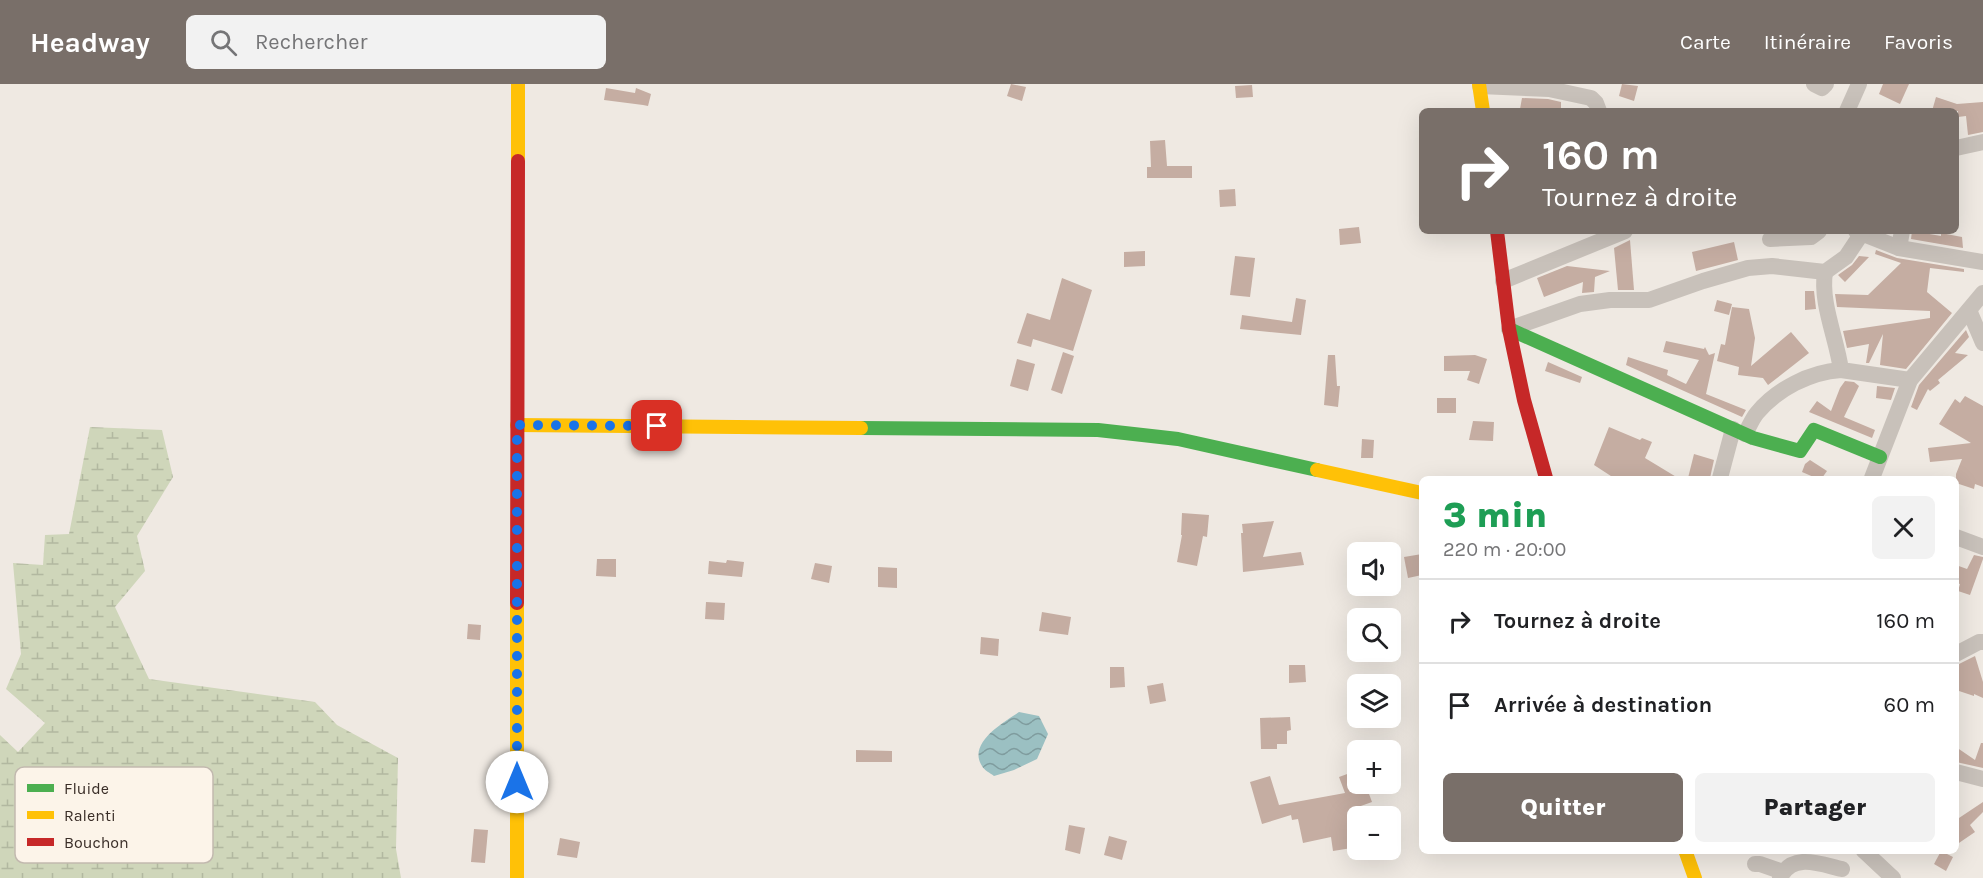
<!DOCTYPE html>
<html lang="fr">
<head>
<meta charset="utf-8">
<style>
	body { margin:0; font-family:Karla,sans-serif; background:#f2f2f2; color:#202124; height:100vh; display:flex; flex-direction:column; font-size:22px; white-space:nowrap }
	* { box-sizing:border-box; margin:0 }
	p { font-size:20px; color:#757577 }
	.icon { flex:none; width:33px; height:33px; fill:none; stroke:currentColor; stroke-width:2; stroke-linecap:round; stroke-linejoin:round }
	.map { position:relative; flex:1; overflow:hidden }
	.panel { position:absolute; left:1419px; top:392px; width:540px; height:378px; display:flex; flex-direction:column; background:#fff; border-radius:9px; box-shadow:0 6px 24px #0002 }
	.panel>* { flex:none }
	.guide { position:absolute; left:1419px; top:24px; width:540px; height:126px; border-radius:9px; box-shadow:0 6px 24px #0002; background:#796f69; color:#fff; overflow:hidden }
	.tools { position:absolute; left:1347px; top:458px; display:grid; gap:12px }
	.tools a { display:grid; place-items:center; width:54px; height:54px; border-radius:9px; background:#fff; box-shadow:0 6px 24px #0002; font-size:30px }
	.pin { position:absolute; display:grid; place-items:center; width:51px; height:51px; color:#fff; margin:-26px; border-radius:12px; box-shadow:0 3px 9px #0006 }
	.me { position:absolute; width:66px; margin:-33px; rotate:0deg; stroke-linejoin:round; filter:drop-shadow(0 0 4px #0008) }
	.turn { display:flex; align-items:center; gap:21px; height:126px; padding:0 24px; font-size:27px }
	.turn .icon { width:78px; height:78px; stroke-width:2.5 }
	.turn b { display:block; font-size:42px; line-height:51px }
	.round { display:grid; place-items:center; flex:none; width:63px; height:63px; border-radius:9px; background:#f2f2f2 }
	.head { display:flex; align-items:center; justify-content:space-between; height:102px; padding:0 24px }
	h1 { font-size:36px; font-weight:800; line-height:45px; color:#1e9e55 }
	.cta { display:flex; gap:12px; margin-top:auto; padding:12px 24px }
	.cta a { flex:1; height:69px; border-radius:9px; background:#796f69; color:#fff; font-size:24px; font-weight:800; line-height:69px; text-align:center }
	.cta a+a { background:#f2f2f2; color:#202124 }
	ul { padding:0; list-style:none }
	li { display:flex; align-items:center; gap:18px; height:84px; padding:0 24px; border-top:2px solid #e0e0e0 }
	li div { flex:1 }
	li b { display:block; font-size:22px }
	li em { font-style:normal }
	header { display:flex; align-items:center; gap:36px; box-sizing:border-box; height:84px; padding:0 30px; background:#796f69; color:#fff }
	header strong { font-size:28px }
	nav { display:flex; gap:33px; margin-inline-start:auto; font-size:21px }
	.search { width:420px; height:54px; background:#f2f2f2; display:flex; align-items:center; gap:15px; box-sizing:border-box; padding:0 21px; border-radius:9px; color:#757577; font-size:22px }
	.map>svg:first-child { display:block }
</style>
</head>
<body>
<header>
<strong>Headway</strong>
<div class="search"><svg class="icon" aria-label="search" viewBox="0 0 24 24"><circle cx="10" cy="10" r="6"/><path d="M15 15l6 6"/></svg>Rechercher</div>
<nav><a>Carte</a><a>Itinéraire</a><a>Favoris</a></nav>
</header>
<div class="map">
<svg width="1983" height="794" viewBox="0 0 1983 794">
	<defs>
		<pattern id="wetland-marsh" width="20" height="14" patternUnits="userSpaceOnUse" patternTransform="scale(1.5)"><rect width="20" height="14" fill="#cfd6ba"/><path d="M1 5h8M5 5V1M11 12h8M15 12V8" fill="none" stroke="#b2b8a0"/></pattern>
		<pattern id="water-waves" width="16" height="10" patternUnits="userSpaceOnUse" patternTransform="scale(1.5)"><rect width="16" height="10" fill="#9bc0c2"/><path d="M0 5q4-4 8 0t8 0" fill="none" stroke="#7f9c9e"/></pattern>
	</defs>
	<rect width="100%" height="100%" fill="#efe9e2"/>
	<path fill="url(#wetland-marsh)" d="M 90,343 L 162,346 L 173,393 L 137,452 L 145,487 L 115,523 L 149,595 L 315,618 L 337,641 L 398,674 L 396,765 L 401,794 L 0,794 L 0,651 L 18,668 L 45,639 L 6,605 L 21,570 L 13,479 L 43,481 L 45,451 L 69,450 Z"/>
	<path fill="url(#water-waves)" d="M 1019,628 L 1039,632 L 1048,650 L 1037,675 L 1014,686 L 994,692 C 990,689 984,686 982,682 C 967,659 1004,638 1019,628 Z"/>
	<g fill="#c5ada2">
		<path d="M 1011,0 L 1026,3 L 1022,17 L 1007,12 Z"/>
		<path d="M 1622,0 L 1638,2 L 1634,17 L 1619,12 Z"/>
		<path d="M 1883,0 L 1909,0 L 1900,20 L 1879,10 Z"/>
		<path d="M 1252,1 L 1253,13 L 1236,14 L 1235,2 Z"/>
		<path d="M 606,4 L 635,9 L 636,4 L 651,10 L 648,22 L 643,21 L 604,16 Z"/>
		<path d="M 1936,13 L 1957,20 L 1983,18 L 1983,48 L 1968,51 L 1966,32 L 1958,33 L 1958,27 L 1932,27 Z"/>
		<path d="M 1522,14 L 1548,15 L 1561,18 L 1561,27 L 1520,25 Z"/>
		<path d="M 1165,56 L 1167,82 L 1192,82 L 1192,94 L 1147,94 L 1147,83 L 1151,83 L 1150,57 Z"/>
		<path d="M 1235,105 L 1236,122 L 1220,123 L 1219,106 Z"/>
		<path d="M 1359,143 L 1361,159 L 1340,161 L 1339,145 Z"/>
		<path d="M 1912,147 L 1941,152 L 1941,149 L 1962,153 L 1963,164 L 1911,155 Z"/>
		<path d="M 1630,156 L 1634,206 L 1618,206 L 1614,164 Z"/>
		<path d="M 1734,158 L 1738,176 L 1696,187 L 1692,168 Z"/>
		<path d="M 1876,166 L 1897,174 L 1964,185 L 1964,188 L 1930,184 L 1927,208 L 1952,229 L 1906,285 L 1880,281 L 1883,250 L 1869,279 L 1866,279 L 1869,260 L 1847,264 L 1843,247 L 1930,234 L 1930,227 L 1837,223 L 1835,210 L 1868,211 L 1901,179 L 1875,170 Z"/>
		<path d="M 1145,167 L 1145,182 L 1124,183 L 1124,168 Z"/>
		<path d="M 1235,172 L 1255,174 L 1250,213 L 1230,211 Z"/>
		<path d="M 1859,172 L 1869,173 L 1845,198 L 1838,191 L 1852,181 Z"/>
		<path d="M 1567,182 L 1610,187 L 1595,193 L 1594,208 L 1582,209 L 1583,198 L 1544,213 L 1537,194 Z"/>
		<path d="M 1062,194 L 1092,206 L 1073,267 L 1033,255 L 1031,263 L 1017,259 L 1027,229 L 1050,236 Z"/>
		<path d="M 1805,207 L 1814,207 L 1816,225 L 1805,226 Z"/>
		<path d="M 1296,214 L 1306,216 L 1301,251 L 1240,245 L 1242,231 L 1292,238 Z"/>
		<path d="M 1717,216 L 1732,220 L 1729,231 L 1714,227 Z"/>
		<path d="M 1732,223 L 1749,225 L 1755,254 L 1751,282 L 1791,248 L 1809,269 L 1768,301 L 1763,294 L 1738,291 L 1739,283 L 1717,277 L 1721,260 L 1725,261 Z"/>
		<path d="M 1966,246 L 1969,253 L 1955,269 L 1968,271 L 1938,296 L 1940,299 L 1930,307 L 1928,305 L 1917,326 L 1911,323 L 1919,301 Z"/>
		<path d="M 1666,257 L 1704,265 L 1705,263 L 1709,271 L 1715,269 L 1706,310 L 1746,326 L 1742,333 L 1626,281 L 1628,273 L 1668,286 L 1667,291 L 1686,300 L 1699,276 L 1663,268 Z"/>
		<path d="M 1063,268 L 1074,272 L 1062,310 L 1051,306 Z"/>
		<path d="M 1328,271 L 1335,271 L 1337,302 L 1340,302 L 1338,323 L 1324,321 Z"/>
		<path d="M 1475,271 L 1487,275 L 1479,300 L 1467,296 L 1470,287 L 1444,287 L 1444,272 Z"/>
		<path d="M 1017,275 L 1035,280 L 1028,307 L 1010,302 Z"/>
		<path d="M 1548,278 L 1582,293 L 1580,299 L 1545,287 Z"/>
		<path d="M 1845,297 L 1854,298 L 1859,302 L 1844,333 L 1875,346 L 1872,354 L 1809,328 L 1817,317 L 1831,327 L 1840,304 Z"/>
		<path d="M 1877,302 L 1895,304 L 1891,316 L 1876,314 Z"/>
		<path d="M 1965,312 L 1983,322 L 1983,403 L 1975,400 L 1974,405 L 1956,399 L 1956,390 L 1962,375 L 1930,378 L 1928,364 L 1971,359 L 1939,340 L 1955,315 L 1960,319 Z"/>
		<rect x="1437" y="314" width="19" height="15"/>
		<path d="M 1473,337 L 1494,338 L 1493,357 L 1469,356 Z"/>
		<path d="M 1609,343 L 1640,356 L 1642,354 L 1652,358 L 1645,374 L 1678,394 L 1614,394 L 1594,381 Z"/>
		<path d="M 1362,355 L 1374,356 L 1373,374 L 1361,374 Z"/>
		<path d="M 1694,370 L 1714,376 L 1710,394 L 1688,394 Z"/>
		<path d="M 1810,376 L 1827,387 L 1822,394 L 1816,394 L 1802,388 L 1805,380 Z"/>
		<path d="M 1182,429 L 1209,431 L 1207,453 L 1203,452 L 1197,482 L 1177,478 L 1182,451 L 1181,451 Z"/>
		<path d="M 1274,437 L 1263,473 L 1301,468 L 1304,481 L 1243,488 L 1241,449 L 1243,449 L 1242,440 Z"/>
		<path d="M 1422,470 L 1422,491 L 1408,494 L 1404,473 Z"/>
		<path d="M 1974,471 L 1983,473 L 1983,475 L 1970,511 L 1958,507 L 1960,500 L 1956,499 L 1956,481 L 1967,485 Z"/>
		<path d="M 597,475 L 616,475 L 616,493 L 596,492 Z"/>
		<path d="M 727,476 L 744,478 L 742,493 L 708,490 L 709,477 L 726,479 Z"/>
		<path d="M 815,479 L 832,482 L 829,499 L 811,495 Z"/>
		<path d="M 878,483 L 897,484 L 897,504 L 878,503 Z"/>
		<path d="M 706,518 L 725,519 L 724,536 L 705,535 Z"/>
		<path d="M 1042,528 L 1071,533 L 1068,551 L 1039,547 Z"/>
		<path d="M 468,540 L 481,541 L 480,556 L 467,555 Z"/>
		<path d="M 981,553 L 999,555 L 998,572 L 980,570 Z"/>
		<path d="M 1975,572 L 1983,598 L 1983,614 L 1974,610 L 1974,612 L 1956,606 L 1956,584 L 1959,580 Z"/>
		<path d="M 1289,581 L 1305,581 L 1306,598 L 1289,599 Z"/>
		<path d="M 1110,583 L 1124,583 L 1125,603 L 1110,604 Z"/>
		<path d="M 1163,599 L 1166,617 L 1150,620 L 1147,602 Z"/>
		<path d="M 1290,633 L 1291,646 L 1287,647 L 1287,660 L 1277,660 L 1277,665 L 1261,665 L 1260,634 Z"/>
		<path d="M 1981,659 L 1983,659 L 1983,684 L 1956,678 L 1956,663 L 1975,676 Z"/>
		<path d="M 856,666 L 892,667 L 892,678 L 856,678 Z"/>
		<path d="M 1358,686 L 1358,699 L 1365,699 L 1372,718 L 1358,723 L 1358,763 L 1333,767 L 1331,753 L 1303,759 L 1298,735 L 1292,736 L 1291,731 L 1262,740 L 1250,698 L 1270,692 L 1279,721 L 1345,709 L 1339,693 Z"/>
		<path d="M 1983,718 L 1983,728 L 1970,741 L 1975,748 L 1956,761 L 1956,736 Z"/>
		<path d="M 1069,741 L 1085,744 L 1080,770 L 1065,766 Z"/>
		<path d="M 474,745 L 488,746 L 485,779 L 471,778 Z"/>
		<path d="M 1109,752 L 1127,757 L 1122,776 L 1104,771 Z"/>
		<path d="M 560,754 L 580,758 L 577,774 L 557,771 Z"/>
		<path d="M 1941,767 L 1953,773 L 1946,787 L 1934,780 Z"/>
	</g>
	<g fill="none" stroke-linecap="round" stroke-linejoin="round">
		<g stroke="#c8c1ba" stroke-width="16">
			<path d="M 1814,0 L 1822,4 L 1826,0"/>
			<path d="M 1480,2 L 1549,5 L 1591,14 L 1596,19 L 1599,27"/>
			<path d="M 1847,27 L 1859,0"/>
			<path d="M 1956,64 L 1983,58"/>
			<path d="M 1856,147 L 1899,164 L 1983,178"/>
			<path d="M 1770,155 L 1811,153 L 1819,147"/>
			<path d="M 1899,164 L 1902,147"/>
			<path d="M 1825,188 C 1820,219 1837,255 1841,286 L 1910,296"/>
			<path d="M 1503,197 L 1625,147"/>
			<path d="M 1969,226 L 1983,259"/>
			<path d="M 1509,245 L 1580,220 L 1610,216 L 1649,216 L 1703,197 L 1748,184 L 1772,182 L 1825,188 L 1846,173 L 1862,149"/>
			<path d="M 1745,350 C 1749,343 1752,335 1757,329 C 1777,305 1810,288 1841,286"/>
			<path d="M 1720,394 L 1733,345"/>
			<path d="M 1872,394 L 1910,296 L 1983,209"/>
			<path d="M 1956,453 L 1983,463"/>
			<path d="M 1956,570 L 1979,558 L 1983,558"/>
			<path d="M 1956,688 L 1983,695"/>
			<path d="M 1863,766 L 1893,794"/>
			<path d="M 1755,780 L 1760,780 L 1783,788"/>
			<path d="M 1780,794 C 1792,768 1820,780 1842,785"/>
		</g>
		<g stroke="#4caf50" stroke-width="14">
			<path d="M 1509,245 L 1753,354 L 1800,367 L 1814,346 L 1880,373"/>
			<path d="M 861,344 L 1098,346 L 1178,355 L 1317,386"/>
		</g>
		<g stroke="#ffc107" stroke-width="14">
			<path d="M 1479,0 L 1483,27"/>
			<path d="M 518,77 L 518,0"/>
			<path d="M 517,341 L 861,344"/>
			<path d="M 1317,386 L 1422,409"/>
			<path d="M 1685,766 L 1695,794"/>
			<path d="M 517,794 L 517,519"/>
		</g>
		<g stroke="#c62828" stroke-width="14">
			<path d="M 1497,147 L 1509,245 L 1524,316 L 1546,394"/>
			<path d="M 517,519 L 518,77"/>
		</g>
	</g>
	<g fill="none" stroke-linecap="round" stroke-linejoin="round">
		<path stroke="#1a73e8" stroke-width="10" stroke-dasharray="0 18" d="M 517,698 L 517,341 L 657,342"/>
	</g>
	<rect x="15" y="683" width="198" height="96" rx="9" fill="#fcf4e9" stroke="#c2b9af" stroke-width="1.5"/>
	<rect x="27" y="700" width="27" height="8" fill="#4caf50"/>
	<rect x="27" y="727" width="27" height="8" fill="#ffc107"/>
	<rect x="27" y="754" width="27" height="8" fill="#c62828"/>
	<g font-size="16" fill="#3a2e28">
		<text x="64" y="710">Fluide</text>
		<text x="64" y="737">Ralenti</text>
		<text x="64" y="764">Bouchon</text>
	</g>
</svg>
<div class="tools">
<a><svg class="icon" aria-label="sound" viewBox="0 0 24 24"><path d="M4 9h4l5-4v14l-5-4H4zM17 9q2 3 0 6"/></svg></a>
<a><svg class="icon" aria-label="search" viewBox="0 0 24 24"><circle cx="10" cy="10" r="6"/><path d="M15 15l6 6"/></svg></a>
<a><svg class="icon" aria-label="layers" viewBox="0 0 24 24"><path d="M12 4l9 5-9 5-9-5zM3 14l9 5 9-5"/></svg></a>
<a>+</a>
<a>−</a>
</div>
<div class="pin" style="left:657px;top:342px;background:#d93025"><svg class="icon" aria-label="arrive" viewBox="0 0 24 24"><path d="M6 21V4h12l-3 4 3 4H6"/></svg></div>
<svg class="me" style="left:517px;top:698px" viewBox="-20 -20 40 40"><circle r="19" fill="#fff"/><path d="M0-13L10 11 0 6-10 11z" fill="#1a73e8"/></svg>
<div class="guide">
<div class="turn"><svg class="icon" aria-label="right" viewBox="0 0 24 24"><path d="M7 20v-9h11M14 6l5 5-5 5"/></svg><div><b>160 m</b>Tournez à droite</div></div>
</div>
<section class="panel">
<div class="head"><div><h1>3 min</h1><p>220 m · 20:00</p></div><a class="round"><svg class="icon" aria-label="close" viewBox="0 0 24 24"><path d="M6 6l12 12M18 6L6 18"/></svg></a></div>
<ul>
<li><svg class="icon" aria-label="right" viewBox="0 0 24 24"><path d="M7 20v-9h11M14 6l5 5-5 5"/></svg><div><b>Tournez à droite</b></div><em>160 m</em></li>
<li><svg class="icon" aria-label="arrive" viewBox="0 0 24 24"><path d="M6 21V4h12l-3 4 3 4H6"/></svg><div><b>Arrivée à destination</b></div><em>60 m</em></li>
</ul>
<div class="cta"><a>Quitter</a><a>Partager</a></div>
</section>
</div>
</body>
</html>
